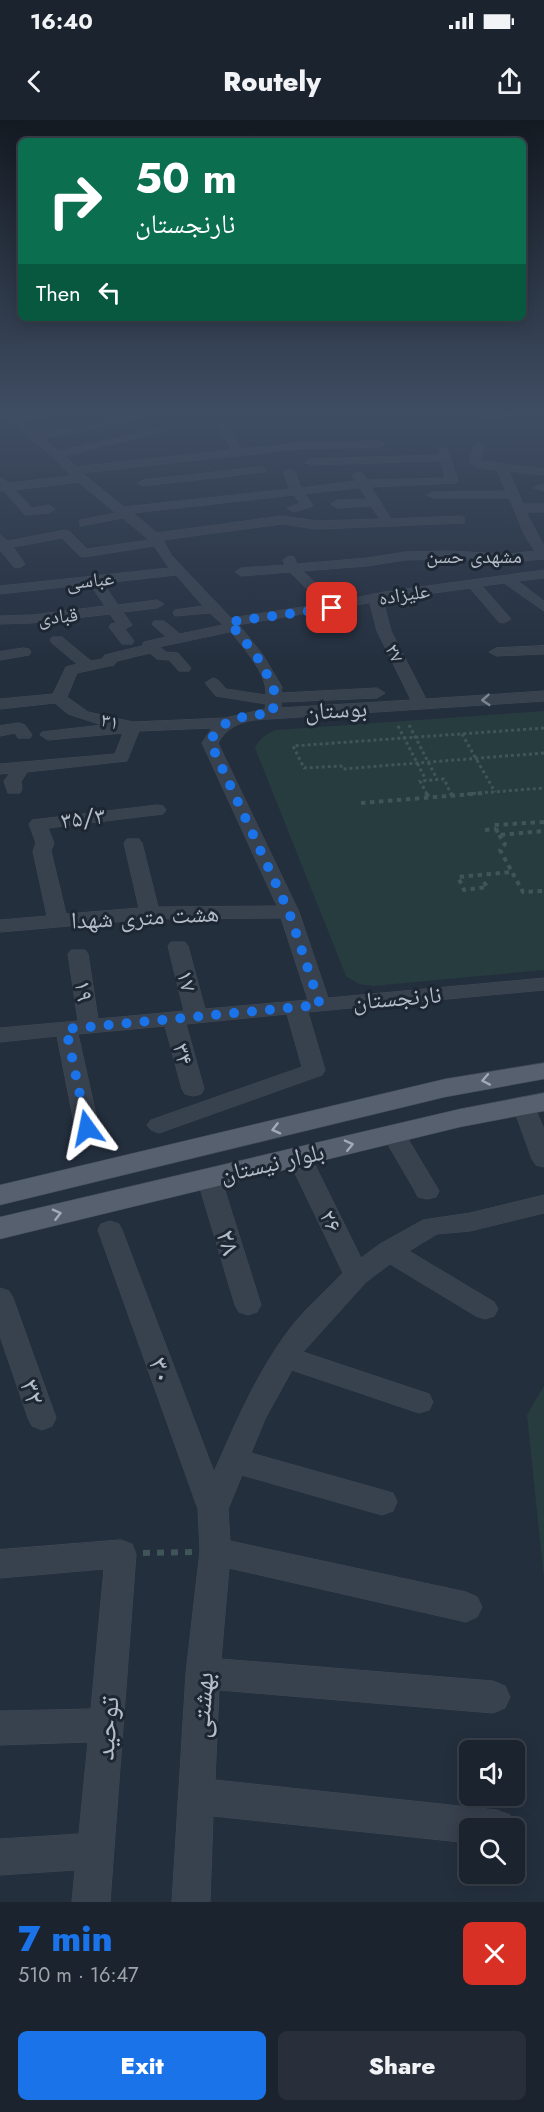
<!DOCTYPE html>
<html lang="en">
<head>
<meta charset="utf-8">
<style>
	body { margin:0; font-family:Jost,"Noto Naskh Arabic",sans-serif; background:#282f3a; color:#f1f3f6; height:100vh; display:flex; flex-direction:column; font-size:22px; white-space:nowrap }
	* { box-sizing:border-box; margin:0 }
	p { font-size:20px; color:#a0a4aa }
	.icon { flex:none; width:33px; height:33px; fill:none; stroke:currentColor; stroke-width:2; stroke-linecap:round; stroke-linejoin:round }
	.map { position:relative; height:1782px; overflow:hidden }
	.panel { display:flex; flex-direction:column; background:#1b232e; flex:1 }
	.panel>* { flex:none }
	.guide { position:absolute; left:18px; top:18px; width:508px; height:183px; border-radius:9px; box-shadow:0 3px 15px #0003,0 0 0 2px #39404a; background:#0b6e4f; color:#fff; overflow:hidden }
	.controls { position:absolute; left:459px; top:1620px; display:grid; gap:12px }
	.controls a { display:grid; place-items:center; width:66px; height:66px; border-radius:9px; background:#1b232e; box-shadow:0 3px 15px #0003,0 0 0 2px #39404a; font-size:30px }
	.pin { position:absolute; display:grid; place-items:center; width:51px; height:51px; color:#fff; margin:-26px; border-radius:12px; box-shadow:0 3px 9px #0006 }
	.me { position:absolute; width:66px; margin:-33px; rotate:348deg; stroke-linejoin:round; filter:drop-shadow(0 0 4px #0008) }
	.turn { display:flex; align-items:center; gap:21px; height:126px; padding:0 18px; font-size:27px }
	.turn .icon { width:78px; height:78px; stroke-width:2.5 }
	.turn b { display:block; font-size:42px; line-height:51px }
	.then { display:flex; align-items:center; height:57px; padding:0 18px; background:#0003; gap:12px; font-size:22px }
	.round { display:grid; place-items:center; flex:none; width:63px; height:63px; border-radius:9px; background:#282f3a }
	.overview { display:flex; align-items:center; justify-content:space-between; height:102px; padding:0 18px }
	h1 { font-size:36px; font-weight:800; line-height:45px; color:#1a73e8 }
	.cta { display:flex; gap:12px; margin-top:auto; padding:12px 18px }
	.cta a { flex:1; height:69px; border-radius:9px; background:#1a73e8; color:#fff; font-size:24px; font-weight:800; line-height:69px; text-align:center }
	.cta a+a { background:#282f3a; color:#f1f3f6 }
	.status { display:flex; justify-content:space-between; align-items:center; height:42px; padding:0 30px; background:#1b232e; direction:ltr }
	.status svg { height:16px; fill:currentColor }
	header { display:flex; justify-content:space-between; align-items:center; height:78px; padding:0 18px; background:#1b232e; font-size:27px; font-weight:800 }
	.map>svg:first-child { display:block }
</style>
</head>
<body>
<div class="status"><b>16:40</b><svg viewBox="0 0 49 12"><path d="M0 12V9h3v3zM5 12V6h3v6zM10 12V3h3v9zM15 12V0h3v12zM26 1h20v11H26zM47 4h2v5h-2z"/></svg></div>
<header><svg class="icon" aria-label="back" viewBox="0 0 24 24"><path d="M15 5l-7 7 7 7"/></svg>Routely<svg class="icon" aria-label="share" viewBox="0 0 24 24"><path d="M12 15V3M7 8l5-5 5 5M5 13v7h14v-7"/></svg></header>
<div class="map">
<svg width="544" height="1782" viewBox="0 0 544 1782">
	<rect width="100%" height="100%" fill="#242f3e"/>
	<g fill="#263c3f">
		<path d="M 411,294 L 544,294 L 544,305 Z"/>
		<path d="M 544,591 L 544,850 L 373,866 L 359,864 L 346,856 L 255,628 C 260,618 266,614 276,610 Z"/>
		<path d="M 544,1266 L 544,1459 L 527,1295 Z"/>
	</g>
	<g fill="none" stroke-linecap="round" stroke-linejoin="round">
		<defs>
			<g id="minor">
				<path d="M 0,294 L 10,294 L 16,299 L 36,294 L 54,294 L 23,303 L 36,314 L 141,294 L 146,297 L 141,300 L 43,319 L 59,331 L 156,309 L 161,312 L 65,336 L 76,347 L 231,330 L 219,306 L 224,303 L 229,306 L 241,329 L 299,323 L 380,321 L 385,324 L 380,327 L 299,329 L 82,353 L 124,387 L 290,369 L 283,352 L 289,349 L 295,352 L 301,368 L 356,361 L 352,355 L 358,352 L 362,353 L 367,360 L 445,358 L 441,341 L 310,345 L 305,342 L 310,339 L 439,335 L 439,328 L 447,328 L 458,361 L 456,363 L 371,367 L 391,399 L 460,396 L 464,397 L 464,403 L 317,409 L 282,404 L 163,420 L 172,436 L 231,498 L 322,484 L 290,452 L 241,456 L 235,452 L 241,448 L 285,445 L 283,440 L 289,436 L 294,437 L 297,444 L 367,438 L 405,432 L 448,431 L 509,434 L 535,431 L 525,416 L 509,378 L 433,378 L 427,375 L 433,372 L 506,371 L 497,350 L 477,347 L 469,343 L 474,326 L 479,323 L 484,326 L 481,341 L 544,349 L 544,355 L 509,351 L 523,384 L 544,384 L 544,392 L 526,392 L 544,426 L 544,439 L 509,442 L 448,439 L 405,440 L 367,446 L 303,451 L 335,482 L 384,472 L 544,450 L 544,458 L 518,461 L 544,481 L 544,491 L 504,463 L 482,466 L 511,499 L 504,503 L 499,502 L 470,468 L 383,480 L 391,511 L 426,579 L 544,571 L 544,581 L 254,600 C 238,603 226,608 218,623 L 299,792 L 328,878 L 544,858 L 544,870 L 308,892 L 325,950 L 322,955 L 159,1013 L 151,1010 L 147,1005 L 151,1000 L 302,947 L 287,894 L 186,904 L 204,969 L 201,974 L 193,976 L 185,974 L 182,969 L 165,906 L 78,914 L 99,1008 L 95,1013 L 87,1016 L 79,1013 L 75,1008 L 57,916 L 0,922 L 0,908 L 78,901 L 68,834 L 71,830 L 85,830 L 88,834 L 98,899 L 184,891 L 168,826 L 171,822 L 185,822 L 188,826 L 205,889 L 308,880 L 281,798 L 150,799 L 0,812 L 0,800 L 47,796 L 33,731 L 36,723 L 29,704 L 32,700 L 157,685 L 163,686 L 166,690 L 163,694 L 48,708 L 54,723 L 51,731 L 66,794 L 139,788 L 124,723 L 127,719 L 139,719 L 142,723 L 158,787 L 277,786 L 202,623 L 212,608 L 139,611 L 127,641 L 27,652 L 21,662 L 22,669 L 20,673 L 8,673 L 4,661 L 10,653 L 0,654 L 0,644 L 115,634 L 123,613 L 48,620 L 40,615 L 42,612 L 102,605 L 68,594 L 55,583 L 0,589 L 0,579 L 53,574 L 66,547 L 77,544 L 52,523 L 50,520 L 52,517 L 62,517 L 91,541 L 102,539 L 105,535 L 142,526 L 144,522 L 166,517 L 152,504 L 154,501 L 164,501 L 180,514 L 223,505 L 210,493 L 175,496 L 173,493 L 175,490 L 203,486 L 176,455 L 103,463 L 118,485 L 157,480 L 164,484 L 157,488 L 123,492 L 132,505 L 125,509 L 134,521 L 132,524 L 122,524 L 109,507 L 111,504 L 116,503 L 110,494 L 32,503 L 0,504 L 0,496 L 32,495 L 105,486 L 90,464 L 0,474 L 0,466 L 169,448 L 154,426 L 84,437 L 80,436 L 62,418 L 13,427 L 25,444 L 19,448 L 14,447 L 0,430 L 0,415 L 8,421 L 65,410 L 69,411 L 87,429 L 149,420 L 123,398 L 80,406 L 80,400 L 116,393 L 78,362 L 15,370 L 32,388 L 49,385 L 55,389 L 49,393 L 25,395 L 4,371 L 0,371 L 0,357 L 9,363 L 71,356 L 53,337 ZM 360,368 L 367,379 L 337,380 L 331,384 L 337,388 L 371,386 L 380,399 L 317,401 L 282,396 L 157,413 L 133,393 L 294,375 L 300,383 L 287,388 L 293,392 L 311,387 L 313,385 L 305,374 ZM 370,483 L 377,511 L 411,580 L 281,588 L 281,582 L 377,578 L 385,573 L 377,568 L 281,573 L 282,567 L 263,535 L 239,505 ZM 231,512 C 244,529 267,553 266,575 L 226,569 L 218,560 L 213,558 L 205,563 L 216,576 L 266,584 L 265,589 L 225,598 L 133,602 L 88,592 L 67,577 L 77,553 L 114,545 L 117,541 L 150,533 L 157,539 L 169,540 L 179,551 L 189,551 L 191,548 L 178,533 L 166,532 L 160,527 Z"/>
				<path d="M 261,347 L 267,350 L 265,352 L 143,366 L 137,363 L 143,360 Z"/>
				<path d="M 540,365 L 544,365 L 544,371 L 534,368 Z"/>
				<path d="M 544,526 L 544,534 L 496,536 L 489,532 L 496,528 Z"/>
				<path d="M 24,528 L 29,529 L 31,532 L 29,535 L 0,540 L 0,532 Z"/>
				<path d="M 19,603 L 25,605 L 32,615 L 30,618 L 18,618 L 15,613 L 0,616 L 0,606 Z"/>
				<path d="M 523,977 L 531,979 L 544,1009 L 544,1047 L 536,1045 L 532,1039 L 512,984 L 515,979 Z"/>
				<path d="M 394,1006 L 402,1009 L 439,1071 L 436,1077 L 427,1079 L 418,1077 L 415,1071 L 382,1014 L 386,1009 Z"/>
				<path d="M 304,1039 L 312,1041 L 316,1047 L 361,1138 L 380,1124 L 423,1100 L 470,1093 L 544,1075 L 544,1093 L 470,1111 L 437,1114 L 409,1131 L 494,1182 L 498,1189 L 494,1196 L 485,1199 L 476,1196 L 390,1144 L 366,1162 L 303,1232 L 429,1274 L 433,1282 L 429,1290 L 419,1293 L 292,1250 L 266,1297 L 251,1333 L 393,1373 L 397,1382 L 393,1391 L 382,1395 L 242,1355 L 228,1389 L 230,1421 L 466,1472 L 477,1477 L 482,1487 L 477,1497 L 466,1502 L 229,1448 L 221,1539 L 493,1561 L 505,1566 L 510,1577 L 505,1588 L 493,1593 L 219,1570 L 215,1660 L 497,1690 L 510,1695 L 515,1708 L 470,1708 L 470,1723 L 213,1696 L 210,1782 L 172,1782 L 186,1553 L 200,1431 L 198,1389 L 98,1110 L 101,1104 L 110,1101 L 119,1104 L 122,1110 L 214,1352 C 236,1302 258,1250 292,1206 C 307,1187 326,1171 343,1153 L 292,1047 L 296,1041 Z"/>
				<path d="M 209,1050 L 218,1052 L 221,1058 L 261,1185 L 257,1192 L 248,1195 L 239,1192 L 235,1185 L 197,1058 L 200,1052 Z"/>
				<path d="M 0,1168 L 9,1171 L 13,1178 L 56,1298 L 52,1306 L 42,1310 L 32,1306 L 28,1298 L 0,1216 Z"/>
				<path d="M 121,1420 L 132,1424 L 136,1434 L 110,1782 L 72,1782 L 75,1750 L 0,1755 L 0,1719 L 79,1714 L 88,1622 L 0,1625 L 0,1591 L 91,1589 L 104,1449 L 0,1458 L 0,1430 Z"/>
			</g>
			<g id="major">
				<path d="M 544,943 L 544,959 L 445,977 L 0,1085 L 0,1065 L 445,959 Z"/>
				<path d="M 544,973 L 544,991 L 460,1007 L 0,1119 L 0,1097 L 460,989 Z"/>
			</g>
		</defs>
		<use href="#minor" stroke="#414a57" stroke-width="1"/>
		<use href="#major" stroke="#414a57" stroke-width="1"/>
		<g stroke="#3f5557" stroke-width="3" stroke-dasharray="3 3" stroke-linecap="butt">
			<path d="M 409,605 L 437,659"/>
			<path d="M 398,606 L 426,660"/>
			<path d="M 544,608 L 293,626 L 304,648 L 341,646 L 342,649 L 544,633"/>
			<path d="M 462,614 L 495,672"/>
			<path d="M 427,674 L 420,661 L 444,659 L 451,674"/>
			<path d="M 467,674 L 544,668"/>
		</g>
		<g stroke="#3f5557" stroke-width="4" stroke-dasharray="4.5 4.5" stroke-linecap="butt">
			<path d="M 426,673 L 429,678"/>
			<path d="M 451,673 L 452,676"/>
			<path d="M 361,683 L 485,673"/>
			<path d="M 544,702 L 494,705 L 499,715 L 544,711"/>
			<path d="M 485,710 L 496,709"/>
			<path d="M 499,715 L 505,724 L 500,730 L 523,772 L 544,771"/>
			<path d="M 484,762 L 487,767 L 464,770 L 458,757 L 511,752"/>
		</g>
		<path stroke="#3f5557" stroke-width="6" stroke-dasharray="7 7" stroke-linecap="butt" d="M 143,1433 L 193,1432"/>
		<use href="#minor" fill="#38414e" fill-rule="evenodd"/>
		<use href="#major" fill="#56606e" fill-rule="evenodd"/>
	</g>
	<defs><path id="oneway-chevron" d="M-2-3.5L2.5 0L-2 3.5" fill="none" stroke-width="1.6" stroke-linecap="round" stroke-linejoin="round" transform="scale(1.5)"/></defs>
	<use stroke="#7c8592" href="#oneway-chevron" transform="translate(486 580) rotate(176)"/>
	<g stroke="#a1aab7">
		<use href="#oneway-chevron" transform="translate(486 960) rotate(169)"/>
		<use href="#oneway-chevron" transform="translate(276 1009) rotate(166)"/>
		<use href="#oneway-chevron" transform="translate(349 1025) rotate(-13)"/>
		<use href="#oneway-chevron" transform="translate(57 1094) rotate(-14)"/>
	</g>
	<linearGradient id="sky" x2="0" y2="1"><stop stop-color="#141a22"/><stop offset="0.54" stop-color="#3f4d63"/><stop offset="1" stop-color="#3f4d63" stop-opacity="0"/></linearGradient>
	<rect width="544" height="544" fill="url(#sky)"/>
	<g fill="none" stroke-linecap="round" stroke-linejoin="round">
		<path stroke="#1a73e8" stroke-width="10" stroke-dasharray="0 18" d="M 87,1008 L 66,909 L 320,885 L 289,792 L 210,622 C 222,596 247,596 273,593 L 274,567 L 256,535 L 229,502 L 332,488"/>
	</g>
	<g text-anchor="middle" stroke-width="6" stroke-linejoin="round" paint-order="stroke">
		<g font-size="20" fill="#b4bcc9" stroke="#1d2633">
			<text x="474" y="443">مشهدی حسن</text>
			<text transform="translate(90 460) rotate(-6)" y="7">عباسی</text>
			<text transform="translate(404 474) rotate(-9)" y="7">علیزاده</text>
			<text transform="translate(58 496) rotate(-6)" y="7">قبادی</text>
			<text transform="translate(395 533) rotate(64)" y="7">۲۷</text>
			<text transform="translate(110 601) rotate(13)" y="7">۳۱</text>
		</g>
		<g font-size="24" fill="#b4bcc9" stroke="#1d2633">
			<text transform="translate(336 590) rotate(-3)" y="8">بوستان</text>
			<text transform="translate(83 698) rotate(-7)" y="8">۳۵/۳</text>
			<text transform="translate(145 797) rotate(-3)" y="8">هشت متری شهدا</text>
			<text transform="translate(187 861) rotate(75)" y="8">۱۷</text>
			<text transform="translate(84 871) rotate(82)" y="8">۱۹</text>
			<text transform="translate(397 878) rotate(-5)" y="8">نارنجستان</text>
			<text transform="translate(183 934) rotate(75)" y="8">۳۴</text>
			<text transform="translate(272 1043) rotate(-13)" y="8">بلوار نیستان</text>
			<text transform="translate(331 1101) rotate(64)" y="8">۲۶</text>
		</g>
		<g font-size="28" fill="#b4bcc9" stroke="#1d2633">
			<text transform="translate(229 1122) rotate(73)" y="10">۲۸</text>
			<text transform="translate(162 1250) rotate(70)" y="10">۳۰</text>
			<text transform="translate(33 1272) rotate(71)" y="10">۳۲</text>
			<text transform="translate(201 1585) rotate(-86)" y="10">بهشتی</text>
			<text transform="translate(106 1608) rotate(-85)" y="10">توحید</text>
		</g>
	</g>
</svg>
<div class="controls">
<a><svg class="icon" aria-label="sound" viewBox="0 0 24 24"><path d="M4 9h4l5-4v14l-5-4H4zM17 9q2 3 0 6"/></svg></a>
<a><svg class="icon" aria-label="search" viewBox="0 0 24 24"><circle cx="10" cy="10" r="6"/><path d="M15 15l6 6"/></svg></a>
</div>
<div class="pin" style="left:332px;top:488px;background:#d93025"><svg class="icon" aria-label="arrive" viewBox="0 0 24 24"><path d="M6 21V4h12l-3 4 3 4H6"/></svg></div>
<svg class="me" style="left:87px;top:1008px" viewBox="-20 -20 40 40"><path d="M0-17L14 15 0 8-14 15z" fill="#1a73e8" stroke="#fff" stroke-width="4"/></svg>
<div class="guide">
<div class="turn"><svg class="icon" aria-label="right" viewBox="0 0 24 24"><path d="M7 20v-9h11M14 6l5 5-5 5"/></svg><div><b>50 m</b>نارنجستان</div></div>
<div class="then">Then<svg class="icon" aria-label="left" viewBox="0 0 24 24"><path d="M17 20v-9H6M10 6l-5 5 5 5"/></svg></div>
</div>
</div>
<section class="panel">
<div class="overview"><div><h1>7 min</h1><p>510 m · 16:47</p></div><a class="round" style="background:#d93025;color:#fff"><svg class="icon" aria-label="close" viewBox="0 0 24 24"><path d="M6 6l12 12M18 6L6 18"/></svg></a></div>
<div class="cta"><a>Exit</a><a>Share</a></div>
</section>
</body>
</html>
